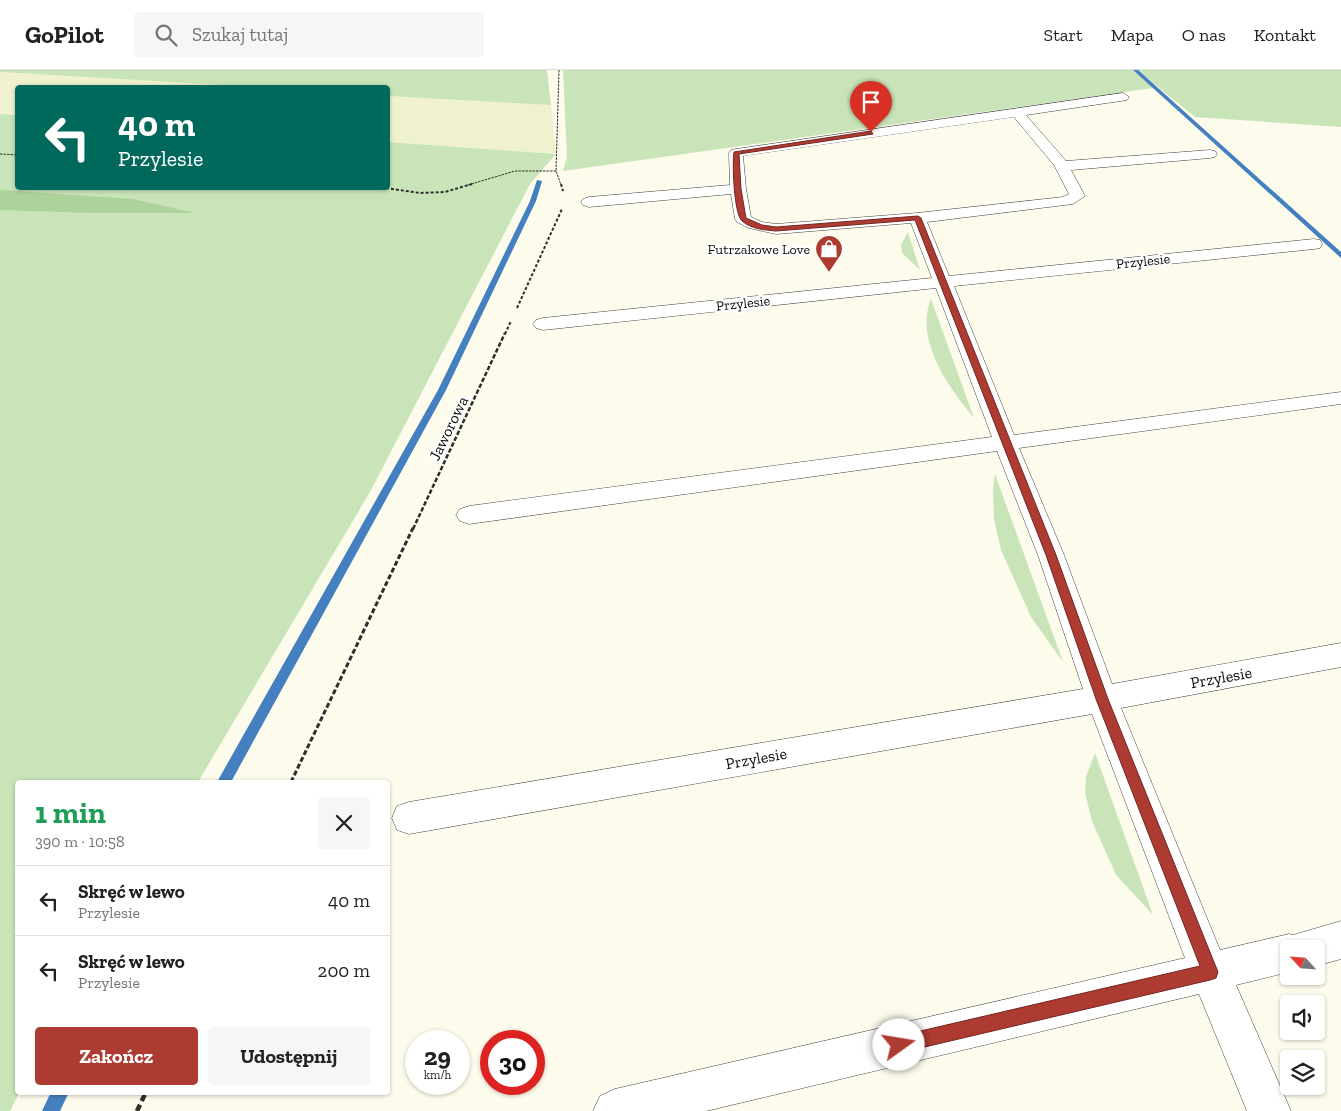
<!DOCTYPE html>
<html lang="pl">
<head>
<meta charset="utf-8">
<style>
	body { margin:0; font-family:"Zilla Slab",serif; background:#f6f6f6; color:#222; height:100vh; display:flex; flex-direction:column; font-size:19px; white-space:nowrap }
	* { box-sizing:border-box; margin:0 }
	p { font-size:16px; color:#767676 }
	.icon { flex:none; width:28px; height:28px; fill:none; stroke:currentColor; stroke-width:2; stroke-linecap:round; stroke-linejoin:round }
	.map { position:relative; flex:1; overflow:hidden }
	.details { position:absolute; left:15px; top:710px; width:375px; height:315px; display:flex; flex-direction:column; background:#fff; border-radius:5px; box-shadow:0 1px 4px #0004 }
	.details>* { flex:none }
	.hud { position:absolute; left:15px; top:15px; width:375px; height:105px; border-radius:5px; box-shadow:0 1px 4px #0004; background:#00695c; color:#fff; overflow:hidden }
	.needle { width:32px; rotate:296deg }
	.tools { position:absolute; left:1280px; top:870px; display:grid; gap:10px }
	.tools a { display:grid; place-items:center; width:45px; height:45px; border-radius:5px; background:#fff; box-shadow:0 1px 4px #0004; font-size:25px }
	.speed { position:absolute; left:405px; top:960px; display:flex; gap:10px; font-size:25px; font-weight:700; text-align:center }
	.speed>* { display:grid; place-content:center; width:65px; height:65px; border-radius:50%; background:#fff; box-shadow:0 1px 4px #0004; line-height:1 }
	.speed small { font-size:12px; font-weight:400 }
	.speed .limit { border:8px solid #d22; background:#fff; color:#111 }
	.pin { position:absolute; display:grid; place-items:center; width:42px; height:42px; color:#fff; margin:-51px -21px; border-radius:50% 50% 50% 0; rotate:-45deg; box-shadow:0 0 5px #0007 }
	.pin .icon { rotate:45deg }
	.me { position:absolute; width:55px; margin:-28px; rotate:77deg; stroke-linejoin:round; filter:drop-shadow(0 0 4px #0008) }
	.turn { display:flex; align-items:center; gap:18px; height:105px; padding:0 20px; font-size:22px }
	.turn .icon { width:65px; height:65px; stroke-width:2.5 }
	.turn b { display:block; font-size:35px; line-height:42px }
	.round { display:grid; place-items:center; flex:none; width:52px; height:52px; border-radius:5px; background:#f6f6f6 }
	.headline { display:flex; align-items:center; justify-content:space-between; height:85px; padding:0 20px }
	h1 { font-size:30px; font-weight:700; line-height:38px; color:#1e9e55 }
	.cta { display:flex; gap:10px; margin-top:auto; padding:10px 20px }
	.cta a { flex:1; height:58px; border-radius:5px; background:#ae3b32; color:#fff; font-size:20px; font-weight:700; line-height:58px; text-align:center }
	.cta a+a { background:#f6f6f6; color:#222 }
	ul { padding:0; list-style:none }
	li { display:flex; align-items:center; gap:15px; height:70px; padding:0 20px; border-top:1px solid #e0e0e0 }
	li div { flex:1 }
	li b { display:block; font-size:19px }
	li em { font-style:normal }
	header { display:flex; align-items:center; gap:30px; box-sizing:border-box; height:70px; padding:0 25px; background:#fff; border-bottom:1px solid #e0e0e0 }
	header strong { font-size:24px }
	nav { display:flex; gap:28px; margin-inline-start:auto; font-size:18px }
	.search { width:350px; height:45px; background:#f6f6f6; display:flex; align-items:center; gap:12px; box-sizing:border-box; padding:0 18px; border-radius:5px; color:#767676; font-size:19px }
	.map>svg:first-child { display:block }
</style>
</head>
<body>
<header>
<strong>GoPilot</strong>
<div class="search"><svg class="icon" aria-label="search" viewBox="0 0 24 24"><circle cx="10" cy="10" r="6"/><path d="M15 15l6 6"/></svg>Szukaj tutaj</div>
<nav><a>Start</a><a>Mapa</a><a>O nas</a><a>Kontakt</a></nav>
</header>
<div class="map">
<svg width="1341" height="1041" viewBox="0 0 1341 1041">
	<rect width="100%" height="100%" fill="#fdfcec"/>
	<g fill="#eff1cf">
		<path d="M 0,2 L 255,17 L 18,18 L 17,45 L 0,44 Z"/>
		<path d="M 388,26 L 551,35 L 556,84 L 388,72 Z"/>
	</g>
	<g fill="#cae4b9">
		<path d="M 0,0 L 547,0 L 551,35 L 388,26 L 388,18 L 255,17 L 0,2 Z"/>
		<path d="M 563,0 L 1133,0 L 1153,18 L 563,101 L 567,87 Z"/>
		<path d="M 1137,0 L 1341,0 L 1341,57 L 1195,47 Z"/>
		<path d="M 0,44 L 17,45 L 18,118 L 388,118 L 388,72 L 556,84 L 530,114 L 370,422 L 198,712 L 18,712 L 18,1022 L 19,1023 L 10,1041 L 0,1041 Z"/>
		<path d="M 908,162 L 920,200 L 902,183 L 901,175 Z"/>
		<path d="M 931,229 L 974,348 C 949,318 914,270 931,229 Z"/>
		<path d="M 995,404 L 1063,592 L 1031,547 L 1001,480 L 994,449 L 993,419 Z"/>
		<path d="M 1095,683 L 1153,845 L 1116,805 L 1092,751 L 1085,723 L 1086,707 Z"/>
	</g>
	<path fill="#add39a" d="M 0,120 L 133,129 L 195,143 L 92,143 L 0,140 Z"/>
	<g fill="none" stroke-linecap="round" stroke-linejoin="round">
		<g fill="#447fc0" fill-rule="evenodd">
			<path d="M 1133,0 L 1138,0 L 1341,182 L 1341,188 Z"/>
			<path d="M 537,110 L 542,111 L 536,131 L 446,320 L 231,712 L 217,712 L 438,320 L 530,131 Z"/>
			<path d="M 51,1022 L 69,1022 L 60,1041 L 42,1041 Z"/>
		</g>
		<defs>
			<path id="street" d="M 1123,23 L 1129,27 L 1127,30 L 1026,45 L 1066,91 L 1210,80 L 1215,81 L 1217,84 L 1215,87 L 1210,88 L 1071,100 L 1085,126 L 1073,134 L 927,152 L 949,206 L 1314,169 L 1320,170 L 1322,174 L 1320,178 L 1314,179 L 954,216 L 1014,365 L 1341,322 L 1341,334 L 1019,378 L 1064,485 L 1112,614 L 1341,573 L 1341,597 L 1121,638 L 1220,880 L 1289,864 L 1293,865 L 1341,851 L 1341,889 L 1316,896 L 1316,879 L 1289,879 L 1289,902 L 1236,915 L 1291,1041 L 1247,1041 L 1199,924 L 706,1041 L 593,1041 L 600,1026 L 615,1019 L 1185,888 L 1092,644 L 409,764 L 397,760 L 392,748 L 397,736 L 409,732 L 1083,619 L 1038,485 L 997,381 L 469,454 L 460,451 L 456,445 L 460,439 L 469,436 L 992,367 L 936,218 L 543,260 L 536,258 L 533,254 L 536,250 L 543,248 L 932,208 L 911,153 L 776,164 L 749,158 L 737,152 L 735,149 L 731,124 L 589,137 L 583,135 L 581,132 L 583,129 L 589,127 L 730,115 L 729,83 L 731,80 L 736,79 ZM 1014,47 L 1054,95 L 1069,124 L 1063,127 L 917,143 L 776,154 L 762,152 L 751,147 L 746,119 L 743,86 Z"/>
		</defs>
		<use href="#street" stroke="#3f3f3f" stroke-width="1"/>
		<g stroke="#2e2e2e" stroke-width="1" stroke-dasharray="2.5 1" stroke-linecap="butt">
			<path d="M 559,0 L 556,101 L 561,115"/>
			<path d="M 0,84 L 18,85"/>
			<path d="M 468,115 L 515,101 L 556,101"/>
		</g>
		<g stroke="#2e2e2e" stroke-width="2" stroke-dasharray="3 2" stroke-linecap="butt">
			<path d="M 561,114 L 563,121"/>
			<path d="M 386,118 L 420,123 L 445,122 L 472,114"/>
			<path d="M 517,238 L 562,139"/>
			<path d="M 505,264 L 511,251"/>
		</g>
		<path stroke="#2e2e2e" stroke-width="2.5" stroke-dasharray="4.5 2" stroke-linecap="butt" d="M 413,459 L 505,263"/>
		<path stroke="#2e2e2e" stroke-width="3" stroke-dasharray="5 2.5" stroke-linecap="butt" d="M 291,712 L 413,458"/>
		<path stroke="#2e2e2e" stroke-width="4.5" stroke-dasharray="7 4" stroke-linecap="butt" d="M 137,1041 L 146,1022"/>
		<use href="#street" fill="#fff" fill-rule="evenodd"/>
	</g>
	<path fill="#ae3b32" stroke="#712620" d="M 871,61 L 873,64 L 739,84 L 741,119 L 746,148 L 762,155 L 776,157 L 918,146 L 921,148 L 1056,485 L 1108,629 L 1218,902 L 1216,908 L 1210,910 L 899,983 L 893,981 L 890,975 L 893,969 L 899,966 L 1200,896 L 1096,629 L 1046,485 L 915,150 L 776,161 C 765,160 751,159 742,151 C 734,144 732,93 734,82 Z"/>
	<defs>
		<symbol id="shop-pin" viewBox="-11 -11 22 30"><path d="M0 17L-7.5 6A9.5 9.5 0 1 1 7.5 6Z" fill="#ae3b32" stroke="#fff"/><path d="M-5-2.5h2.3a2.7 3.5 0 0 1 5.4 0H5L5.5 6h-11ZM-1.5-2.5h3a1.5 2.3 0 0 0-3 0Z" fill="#fff"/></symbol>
	</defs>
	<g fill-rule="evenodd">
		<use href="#shop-pin" x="813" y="163" width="32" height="43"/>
	</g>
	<g text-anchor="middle" stroke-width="5" stroke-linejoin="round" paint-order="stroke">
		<g font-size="14" fill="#0c0c0c" stroke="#fff" text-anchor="end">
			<text x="810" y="184">Futrzakowe Love</text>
		</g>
		<g font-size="14" fill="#0c0c0c" stroke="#fff">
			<text transform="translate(1143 191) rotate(-6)" y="5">Przylesie</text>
			<text transform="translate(743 233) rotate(-6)" y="5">Przylesie</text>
		</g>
		<g font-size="16" fill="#0c0c0c" stroke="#fff">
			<text transform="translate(448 358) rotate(-64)" y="6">Jaworowa</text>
			<text transform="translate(1221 607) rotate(-10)" y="6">Przylesie</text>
			<text transform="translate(756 688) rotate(-10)" y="6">Przylesie</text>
		</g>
	</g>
</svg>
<div class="tools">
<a><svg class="needle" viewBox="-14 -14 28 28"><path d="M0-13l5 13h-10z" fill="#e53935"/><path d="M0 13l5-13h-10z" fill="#767676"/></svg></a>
<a><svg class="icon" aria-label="sound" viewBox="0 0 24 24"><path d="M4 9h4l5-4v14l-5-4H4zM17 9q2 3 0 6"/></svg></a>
<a><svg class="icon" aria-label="layers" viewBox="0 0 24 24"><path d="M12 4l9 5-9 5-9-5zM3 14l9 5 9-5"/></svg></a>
</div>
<div class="speed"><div>29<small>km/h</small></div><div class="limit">30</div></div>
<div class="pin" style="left:871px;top:62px;background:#d93025"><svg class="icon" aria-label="arrive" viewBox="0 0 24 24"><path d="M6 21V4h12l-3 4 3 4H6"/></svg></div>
<svg class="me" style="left:899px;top:975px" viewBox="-20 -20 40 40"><circle r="19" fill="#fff"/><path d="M0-13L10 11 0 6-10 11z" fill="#ae3b32"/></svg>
<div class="hud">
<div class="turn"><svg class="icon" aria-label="left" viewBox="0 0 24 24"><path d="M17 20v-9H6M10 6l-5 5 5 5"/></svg><div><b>40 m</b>Przylesie</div></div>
</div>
<section class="details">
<div class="headline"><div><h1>1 min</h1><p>390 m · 10:58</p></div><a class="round"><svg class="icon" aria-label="close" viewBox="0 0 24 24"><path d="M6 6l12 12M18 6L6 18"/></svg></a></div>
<ul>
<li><svg class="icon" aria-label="left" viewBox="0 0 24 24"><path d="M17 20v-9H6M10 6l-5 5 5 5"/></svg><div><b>Skręć w lewo</b><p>Przylesie</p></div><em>40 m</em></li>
<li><svg class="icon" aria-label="left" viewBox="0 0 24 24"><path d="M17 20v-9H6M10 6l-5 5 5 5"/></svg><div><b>Skręć w lewo</b><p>Przylesie</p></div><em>200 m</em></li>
</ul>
<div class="cta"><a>Zakończ</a><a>Udostępnij</a></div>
</section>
</div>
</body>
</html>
